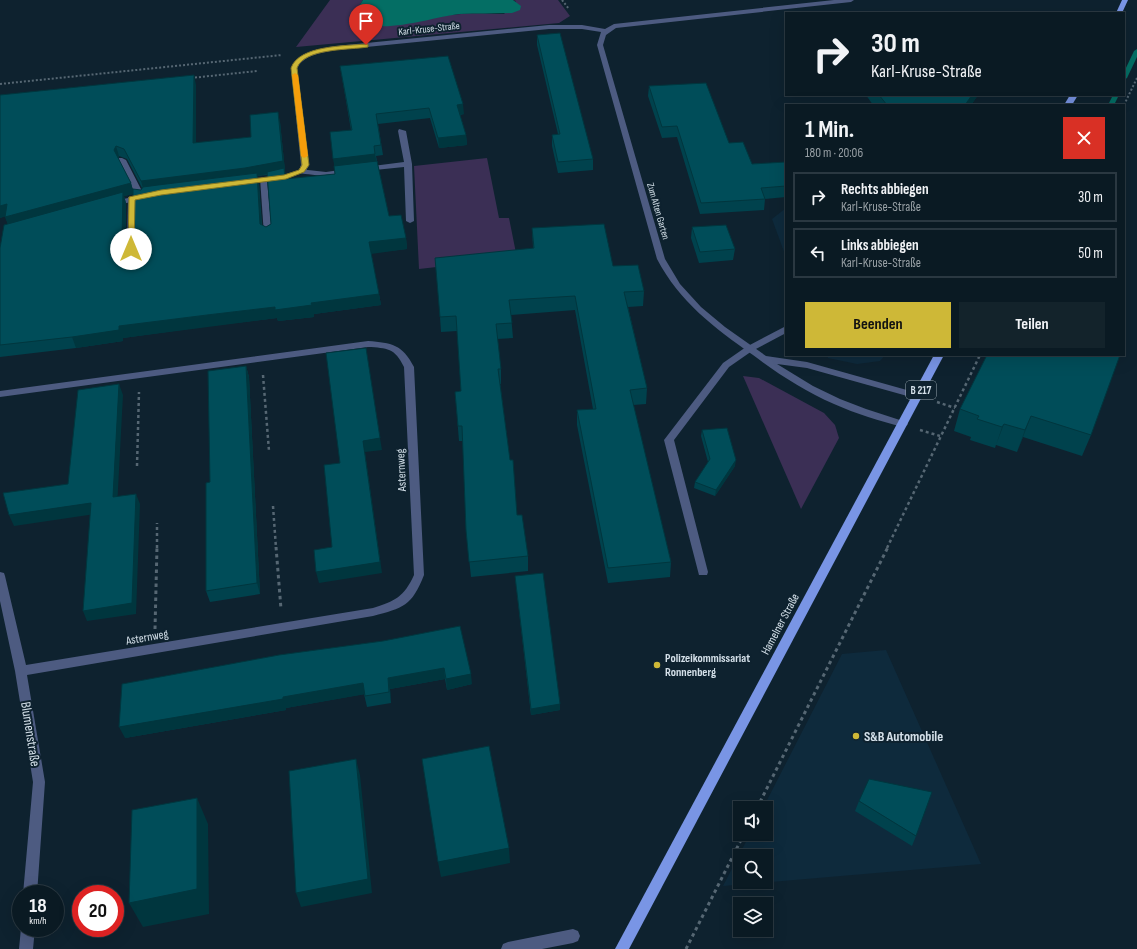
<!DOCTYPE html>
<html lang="de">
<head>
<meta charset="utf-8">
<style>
	body { margin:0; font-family:"Sofia Sans Condensed",sans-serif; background:#13232b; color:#f1f3f6; height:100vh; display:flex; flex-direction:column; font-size:15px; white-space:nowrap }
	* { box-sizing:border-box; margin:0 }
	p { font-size:13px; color:#99a1a6 }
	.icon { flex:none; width:22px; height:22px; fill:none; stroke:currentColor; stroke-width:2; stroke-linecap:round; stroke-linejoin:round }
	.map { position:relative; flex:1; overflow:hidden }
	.side { position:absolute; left:785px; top:104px; width:340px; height:252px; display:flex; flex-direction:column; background:#0a1a23; border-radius:0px; box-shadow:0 4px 16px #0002,0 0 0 1px #2a3841 }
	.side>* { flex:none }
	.top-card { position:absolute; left:785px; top:12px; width:340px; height:84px; border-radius:0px; box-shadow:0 4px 16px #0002,0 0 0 1px #2a3841; background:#0a1a23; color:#f1f3f6; overflow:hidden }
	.fabs { position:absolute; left:733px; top:801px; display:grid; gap:8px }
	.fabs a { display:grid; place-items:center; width:40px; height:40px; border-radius:0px; background:#0a1a23; box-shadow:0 4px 16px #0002,0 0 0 1px #2a3841; font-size:20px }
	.speed { position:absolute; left:12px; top:885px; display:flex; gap:8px; font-size:20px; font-weight:700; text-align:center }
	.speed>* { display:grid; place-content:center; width:52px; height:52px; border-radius:50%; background:#0a1a23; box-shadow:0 4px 16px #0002,0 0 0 1px #2a3841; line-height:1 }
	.speed small { font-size:10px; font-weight:400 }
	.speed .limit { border:6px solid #d22; background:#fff; color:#111 }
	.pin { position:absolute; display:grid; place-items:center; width:34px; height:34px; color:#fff; margin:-41px -17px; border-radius:50% 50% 50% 0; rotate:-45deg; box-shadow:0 0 4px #0007 }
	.pin .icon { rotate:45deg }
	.me { position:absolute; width:44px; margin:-22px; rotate:0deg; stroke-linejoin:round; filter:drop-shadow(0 0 3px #0008) }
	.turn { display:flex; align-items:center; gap:14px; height:84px; padding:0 20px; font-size:18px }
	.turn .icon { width:52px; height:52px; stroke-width:2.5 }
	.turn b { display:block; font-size:28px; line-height:34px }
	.round { display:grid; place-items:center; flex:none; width:42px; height:42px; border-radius:0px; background:#13232b }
	.overview { display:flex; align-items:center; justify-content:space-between; height:68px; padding:0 20px }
	h1 { font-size:24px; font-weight:700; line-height:30px }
	.button { display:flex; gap:8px; margin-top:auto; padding:8px 20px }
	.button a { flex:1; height:46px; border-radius:0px; background:#ceb837; color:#111; font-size:16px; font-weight:700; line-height:46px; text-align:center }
	.button a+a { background:#13232b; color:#f1f3f6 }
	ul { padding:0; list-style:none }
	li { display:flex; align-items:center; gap:12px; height:50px; margin:0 8px 6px; padding:0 12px; border:2px solid #2a3841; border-radius:0px }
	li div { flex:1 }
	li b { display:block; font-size:15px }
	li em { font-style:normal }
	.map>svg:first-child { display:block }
</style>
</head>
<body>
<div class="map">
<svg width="1137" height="949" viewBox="0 0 1137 949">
	<rect width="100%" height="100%" fill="#0e222f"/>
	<g fill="#0e2a3c" fill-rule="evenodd">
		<path d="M 786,208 L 786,257 L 772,219 Z"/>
		<path d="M 827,355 L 885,355 L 880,361 L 857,364 L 828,358 Z"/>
		<path d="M 886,650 L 981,864 L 723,886 L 750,834 L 766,834 L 766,808 L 763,808 L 842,654 ZM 740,856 L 766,856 L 766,882 L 740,882 Z"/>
	</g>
	<g fill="#3b2f55">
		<path d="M 330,0 L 363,0 L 357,9 L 365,25 C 398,28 428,16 461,14 C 475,13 490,14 504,14 L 516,1 L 513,0 L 558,0 L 570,16 L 559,23 L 296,47 Z"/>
		<path d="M 487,158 L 499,218 L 509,218 L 517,258 L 419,269 L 414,166 Z"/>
		<path d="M 743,376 L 759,378 L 824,413 L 835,425 L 839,438 L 801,509 Z"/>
	</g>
	<path fill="#046e64" d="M 363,0 L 513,0 L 521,6 L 520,10 L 512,13 C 494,14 477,13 459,14 C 433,17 382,35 359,21 L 357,9 Z"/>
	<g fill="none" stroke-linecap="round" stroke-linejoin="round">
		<g fill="#046e64" fill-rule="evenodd">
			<path d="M 1137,49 L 1137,57 L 1127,78 L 1124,80 L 1124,72 L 1134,51 Z"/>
			<path d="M 1113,95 L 1119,95 L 1114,105 L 1108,105 Z"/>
		</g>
		<g stroke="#566773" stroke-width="2" stroke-dasharray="2 2" stroke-linecap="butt">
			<path d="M 562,0 L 569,9"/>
			<path d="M 191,78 L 257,71"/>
			<path d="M 0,84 L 282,55"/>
			<path d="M 1124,105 L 1137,78"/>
		</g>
		<g stroke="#566773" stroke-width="2.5" stroke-dasharray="3 3" stroke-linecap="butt">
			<path d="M 263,375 L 269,451"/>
			<path d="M 937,402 L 955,408"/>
			<path d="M 920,430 L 940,436"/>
			<path d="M 137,466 L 139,392"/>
			<path d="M 273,506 L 276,548"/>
			<path d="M 157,548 L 157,523"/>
			<path d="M 887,548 L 980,355"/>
		</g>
		<g stroke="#566773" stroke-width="3" stroke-dasharray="3.5 3.5" stroke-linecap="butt">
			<path d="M 276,547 L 281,609"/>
			<path d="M 155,629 L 157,547"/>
			<path d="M 757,808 L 888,547"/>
			<path d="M 686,949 L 744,834"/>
		</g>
		<g fill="#4d5b81" fill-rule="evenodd">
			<path d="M 399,129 L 406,131 L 412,164 L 414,221 L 410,223 L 406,221 L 404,167 L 365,171 L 361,169 L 365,167 L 404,162 L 398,131 Z"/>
			<path d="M 119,158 L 122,158 L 126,160 L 145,197 L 144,199 L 138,199 L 137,197 L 118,160 Z"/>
			<path d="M 299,169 L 326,172 L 347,169 L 351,171 C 341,179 312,175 299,173 Z"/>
			<path d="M 260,178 L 266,178 L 267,180 L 272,235 L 268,237 L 264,235 Z"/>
			<path d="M 128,197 L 131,197 L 135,199 L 135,249 L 131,251 L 127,249 Z"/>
			<path d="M 786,326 L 786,333 L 752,351 L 729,367 L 674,440 L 708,572 L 707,575 L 699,575 L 664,440 L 723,363 L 746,347 Z"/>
		</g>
		<g fill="#4d5b81" fill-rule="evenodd">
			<path d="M 834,0 L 854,0 L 851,2 L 616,28 L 606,35 L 603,45 L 665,259 L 680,284 L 701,307 L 725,327 L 766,356 L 807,362 L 921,394 L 923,396 L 921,398 L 918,399 L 807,368 L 777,364 L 813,386 L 840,399 L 866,409 L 906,422 L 908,424 L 906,426 L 903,427 C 880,421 856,414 834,404 C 805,391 778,374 753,355 C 714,328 679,301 657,259 L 597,45 L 601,32 L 582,29 L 549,29 L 336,50 C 322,53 305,54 297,68 L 309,165 L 306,171 L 285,179 L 245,184 L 241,182 L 245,180 L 284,175 L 299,170 L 301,165 L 291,68 C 300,51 318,49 336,46 L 549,25 L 582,25 L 605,29 L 614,24 Z"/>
			<path d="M 146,194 L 150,196 L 149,198 L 113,206 L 109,204 L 110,202 Z"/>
			<path d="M 368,341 C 392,343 402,344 414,367 L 424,575 C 412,606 403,608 373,616 L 27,675 L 45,782 L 37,894 L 23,894 L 33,782 L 15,671 L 0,601 L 0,572 L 4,573 L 5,576 L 26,665 L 373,608 C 395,601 404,597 414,575 L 404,367 C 395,348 387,348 368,347 L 0,397 L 0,391 Z"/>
			<path d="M 21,928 L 35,928 L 33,949 L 19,949 Z"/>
			<path d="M 573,929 L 578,931 L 580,936 L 578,941 L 573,943 L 542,949 L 501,949 L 503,944 L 508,942 Z"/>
		</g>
		<g fill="#7995e5" fill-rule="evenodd">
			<path d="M 1122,0 L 1128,0 L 1122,13 L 1116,13 Z"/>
			<path d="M 1070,95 L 1078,95 L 1072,105 L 1064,105 Z"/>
			<path d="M 934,355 L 944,355 L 629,949 L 615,949 Z"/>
		</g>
	</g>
	<g fill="#00424d" fill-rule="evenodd">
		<path d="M 537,35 L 593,159 L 593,170 L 558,173 L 552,146 L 552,135 L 558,134 L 537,45 Z"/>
		<path d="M 340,66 L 464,114 L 460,115 L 466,135 L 467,145 L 439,148 L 430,118 L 378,124 L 383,155 L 376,156 L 389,216 L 406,238 L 407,249 L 371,253 L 379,294 L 381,305 L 314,314 L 314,317 L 278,321 L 277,318 L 210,326 L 123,338 L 123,341 L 76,348 L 0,357 L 0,248 L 8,224 L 5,216 L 0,218 L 0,95 L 196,85 L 196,143 L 251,137 L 280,122 L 285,171 L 286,179 L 335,174 L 334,166 L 351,130 ZM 119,156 L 127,159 L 142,188 L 141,190 L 133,192 L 131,183 L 118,159 ZM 267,175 L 271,224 L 266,227 L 262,225 L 259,184 L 257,176 ZM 133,194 L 133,238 L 128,241 L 126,240 L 126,203 L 124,196 Z"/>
		<path d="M 649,86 L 729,143 L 752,164 L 786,162 L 786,197 L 765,199 L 764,210 L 700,214 L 677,137 L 662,138 L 648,96 Z"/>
		<path d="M 866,95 L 978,95 L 971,105 L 873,105 Z"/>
		<path d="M 692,227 L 735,249 L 733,260 L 699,263 L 691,238 Z"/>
		<path d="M 532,228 L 613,266 L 644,291 L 643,306 L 628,307 L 647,388 L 646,404 L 633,405 L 671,562 L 670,577 L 608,583 L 577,425 L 577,410 L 593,409 L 575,310 L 511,315 L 513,338 L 497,339 L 501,369 L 501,384 L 500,384 L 517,515 L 528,556 L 528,571 L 471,577 L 466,530 L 463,441 L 459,441 L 455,392 L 461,391 L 457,331 L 441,332 L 440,317 L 533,248 Z"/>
		<path d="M 987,355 L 1091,435 L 1082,456 L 1023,437 L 1017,452 L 996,445 L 995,448 L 970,440 L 971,437 L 954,431 L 960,409 Z"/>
		<path d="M 246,366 L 249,377 L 260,594 L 210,602 L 206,591 L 210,482 Z"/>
		<path d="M 702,430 L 735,466 L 715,496 L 694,488 L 695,482 L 708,462 L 701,436 Z"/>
		<path d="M 515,576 L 560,710 L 531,715 Z"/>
		<path d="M 383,641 L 472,684 L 447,690 L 445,679 L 390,689 L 391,703 L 367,707 L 364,694 L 286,708 L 286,710 L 125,738 Z"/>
		<path d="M 859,801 L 916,836 L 912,846 L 855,811 Z"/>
	</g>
	<g fill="#00363e">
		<path d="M 194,75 L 196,85 L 196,154 L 193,143 Z"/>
		<path d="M 972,95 L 978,95 L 971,105 L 965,105 Z"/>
		<path d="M 463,104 L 464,114 L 458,115 L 457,105 Z"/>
		<path d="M 278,112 L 280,122 L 285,171 L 286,179 L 285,179 L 284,171 L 257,176 L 259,184 L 262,235 L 260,224 L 144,192 L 141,181 L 245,168 Z"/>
		<path d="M 466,135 L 467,145 L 439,148 L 438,138 Z"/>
		<path d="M 116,146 L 119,156 L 117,161 L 114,150 Z"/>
		<path d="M 375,154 L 377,164 L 335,169 L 333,159 Z"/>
		<path d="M 131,183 L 134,194 L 124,196 L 126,203 L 126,249 L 9,228 L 5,217 Z"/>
		<path d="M 7,204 L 11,215 L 0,218 L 0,206 Z"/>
		<path d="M 406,238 L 407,249 L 371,254 L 369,242 Z"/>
		<path d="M 379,294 L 381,305 L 314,314 L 314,317 L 278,321 L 277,318 L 123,338 L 123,341 L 76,348 L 72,337 L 119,326 L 275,307 L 311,303 Z"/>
		<path d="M 246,366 L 249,377 L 260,594 L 257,583 Z"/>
		<path d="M 119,384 L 123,395 L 117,508 L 113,497 Z"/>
		<path d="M 1031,416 L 1023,437 L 1017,452 L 1025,430 Z"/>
		<path d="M 1004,424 L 996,445 L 995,448 L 1002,427 Z"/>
		<path d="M 380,438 L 382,450 L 365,452 L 382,573 L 319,583 L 316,572 L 380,562 L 363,441 Z"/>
		<path d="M 736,460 L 735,466 L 715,496 L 716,490 Z"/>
		<path d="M 136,494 L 140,504 L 136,614 L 87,621 L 83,611 Z"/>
		<path d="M 91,503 L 95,514 L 14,526 L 9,515 Z"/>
		<path d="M 444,668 L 445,679 L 390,689 L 391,703 L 388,678 Z"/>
		<path d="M 471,674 L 472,684 L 447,690 L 446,679 Z"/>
		<path d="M 363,683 L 366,694 L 286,708 L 286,710 L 125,738 L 119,727 L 283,697 Z"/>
		<path d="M 560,704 L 560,710 L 531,715 L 531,709 Z"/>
		<path d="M 356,759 L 360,775 L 372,893 L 301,907 L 296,893 Z"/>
		<path d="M 197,798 L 208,824 L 209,914 L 143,927 L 129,903 Z"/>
		<path d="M 509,848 L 510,863 L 441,877 L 438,862 Z"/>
	</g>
	<g fill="#004d59" stroke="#00363e">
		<path d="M 560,33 L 593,159 L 558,162 L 552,135 L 560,134 L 537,35 Z"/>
		<path d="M 448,56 L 463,104 L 457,105 L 466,135 L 438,138 L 429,108 L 376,114 L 381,145 L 374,146 L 375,154 L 333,159 L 330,132 L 352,130 L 340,66 Z"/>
		<path d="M 194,75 L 193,143 L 251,137 L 250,115 L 278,112 L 283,161 L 245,168 L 141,181 L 124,149 L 116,146 L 114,150 L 131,183 L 5,217 L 7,204 L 0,206 L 0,95 Z"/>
		<path d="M 706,83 L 729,143 L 743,142 L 752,164 L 786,162 L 786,186 L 761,188 L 765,199 L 701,203 L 677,126 L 662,127 L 649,86 Z"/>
		<path d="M 879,95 L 972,95 L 965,105 L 887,105 Z"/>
		<path d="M 377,161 L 389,216 L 401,215 L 406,238 L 369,242 L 379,294 L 311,303 L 312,305 L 275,310 L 275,307 L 207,315 L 119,326 L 119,330 L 72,337 L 0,345 L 0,248 L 4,225 L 123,192 L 122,238 L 128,241 L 133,238 L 133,189 L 141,190 L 143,187 L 158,185 L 257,173 L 260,224 L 266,227 L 271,224 L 267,172 L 284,168 L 285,179 L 335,174 L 334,166 Z"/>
		<path d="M 604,224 L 613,266 L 638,265 L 644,291 L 624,292 L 647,388 L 630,390 L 671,562 L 608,568 L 577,410 L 596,409 L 575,296 L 509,300 L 512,323 L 496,324 L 501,369 L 498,369 L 510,460 L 513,460 L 517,515 L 522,515 L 528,556 L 469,562 L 466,530 L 462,426 L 458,426 L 455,392 L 461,391 L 456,316 L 440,317 L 435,258 L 534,248 L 532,228 Z"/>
		<path d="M 726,225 L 735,249 L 700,252 L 692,227 Z"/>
		<path d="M 366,348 L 380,438 L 363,441 L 380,562 L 316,572 L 314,550 L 332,547 L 324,465 L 340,463 L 326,353 Z"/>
		<path d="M 987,355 L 1120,355 L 1091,435 L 1031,416 L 1025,430 L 1004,424 L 1002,427 L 977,419 L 979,416 L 960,409 Z"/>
		<path d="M 246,366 L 257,583 L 206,591 L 206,483 L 210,482 L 208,371 Z"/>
		<path d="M 119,384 L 113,497 L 136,494 L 132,603 L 83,611 L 91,503 L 9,515 L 3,493 L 68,484 L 78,390 Z"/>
		<path d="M 727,428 L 736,460 L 716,490 L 695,482 L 710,459 L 702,430 Z"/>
		<path d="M 543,573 L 560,704 L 531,709 L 515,576 Z"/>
		<path d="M 460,626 L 471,674 L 446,679 L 444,668 L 388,678 L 389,692 L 365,696 L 363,683 L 283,697 L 283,699 L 119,727 L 122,684 L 279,655 L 383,641 Z"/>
		<path d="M 489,746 L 509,848 L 438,862 L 422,759 Z"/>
		<path d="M 356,759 L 368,879 L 296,893 L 289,771 Z"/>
		<path d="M 869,779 L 932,792 L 916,836 L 859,801 Z"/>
		<path d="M 197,798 L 197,889 L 129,903 L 132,810 Z"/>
	</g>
	<path fill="#ceb837" stroke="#867824" d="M 366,44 L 368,44 L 368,47 C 350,50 304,48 297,68 L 309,165 L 304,172 L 286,179 L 161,195 L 135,200 L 134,249 L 128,251 L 129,197 L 161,190 L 284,175 L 299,170 L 302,165 L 291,68 C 299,45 346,46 366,44 Z"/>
	<path fill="#f59e0b" d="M 295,73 L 298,75 L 308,156 L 304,158 L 301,156 L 292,75 Z"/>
	<g fill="#ceb837" stroke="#0e222f" stroke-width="1.5">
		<circle cx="657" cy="665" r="4"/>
		<circle cx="856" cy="736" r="4"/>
	</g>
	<g text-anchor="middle" stroke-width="4" stroke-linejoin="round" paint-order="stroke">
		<g font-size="10" fill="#d4e0e9" stroke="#0e222f">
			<text transform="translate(429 28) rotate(-6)" y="4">Karl-Kruse-Straße</text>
			<text transform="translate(659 211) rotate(74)" y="4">Zum Alten Garten</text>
		</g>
		<rect fill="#0e222f" stroke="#99a7b1" stroke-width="1" x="906" y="381" width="30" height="18" rx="3"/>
		<g font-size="11" font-weight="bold" fill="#d4e0e9">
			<text x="921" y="394">B 217</text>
		</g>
		<g font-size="12" fill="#d4e0e9" stroke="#0e222f">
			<text transform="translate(401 470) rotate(-93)" y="4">Asternweg</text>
			<text transform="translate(780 624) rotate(-62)" y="4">Hamelner Straße</text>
			<text transform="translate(147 637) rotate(-10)" y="4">Asternweg</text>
		</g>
		<g font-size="12" font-weight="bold" fill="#d4e0e9" stroke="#0e222f" text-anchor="start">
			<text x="665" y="662">Polizeikommissariat<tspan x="665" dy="14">Ronnenberg</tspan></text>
		</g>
		<g font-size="14" fill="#d4e0e9" stroke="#0e222f">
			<text transform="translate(31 734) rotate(81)" y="5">Blumenstraße</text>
		</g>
		<g font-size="14" font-weight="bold" fill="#d4e0e9" stroke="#0e222f" text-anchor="start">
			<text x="864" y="741">S&amp;B Automobile</text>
		</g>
	</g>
</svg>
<div class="fabs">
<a><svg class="icon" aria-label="sound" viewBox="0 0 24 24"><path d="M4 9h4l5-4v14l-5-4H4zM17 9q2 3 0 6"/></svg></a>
<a><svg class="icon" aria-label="search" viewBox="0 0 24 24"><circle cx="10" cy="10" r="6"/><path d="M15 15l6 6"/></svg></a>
<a><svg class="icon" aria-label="layers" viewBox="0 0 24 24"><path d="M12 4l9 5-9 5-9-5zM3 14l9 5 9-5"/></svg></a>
</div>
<div class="speed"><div>18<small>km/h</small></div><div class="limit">20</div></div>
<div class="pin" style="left:366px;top:45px;background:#d93025"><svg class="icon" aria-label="arrive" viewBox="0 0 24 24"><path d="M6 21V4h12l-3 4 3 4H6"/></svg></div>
<svg class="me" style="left:131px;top:249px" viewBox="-20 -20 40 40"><circle r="19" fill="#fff"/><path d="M0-13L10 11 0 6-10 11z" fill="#ceb837"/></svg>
<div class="top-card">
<div class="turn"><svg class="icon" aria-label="right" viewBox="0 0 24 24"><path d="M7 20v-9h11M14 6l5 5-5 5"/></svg><div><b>30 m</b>Karl-Kruse-Straße</div></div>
</div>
<section class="side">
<div class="overview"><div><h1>1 Min.</h1><p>180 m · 20:06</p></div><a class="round" style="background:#d93025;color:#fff"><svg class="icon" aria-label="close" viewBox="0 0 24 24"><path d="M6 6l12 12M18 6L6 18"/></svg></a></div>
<ul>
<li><svg class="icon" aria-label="right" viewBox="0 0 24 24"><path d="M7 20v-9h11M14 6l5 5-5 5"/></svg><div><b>Rechts abbiegen</b><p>Karl-Kruse-Straße</p></div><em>30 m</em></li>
<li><svg class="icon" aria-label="left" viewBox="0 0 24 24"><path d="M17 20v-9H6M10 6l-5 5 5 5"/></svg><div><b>Links abbiegen</b><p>Karl-Kruse-Straße</p></div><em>50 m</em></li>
</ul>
<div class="button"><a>Beenden</a><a>Teilen</a></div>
</section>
</div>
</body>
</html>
